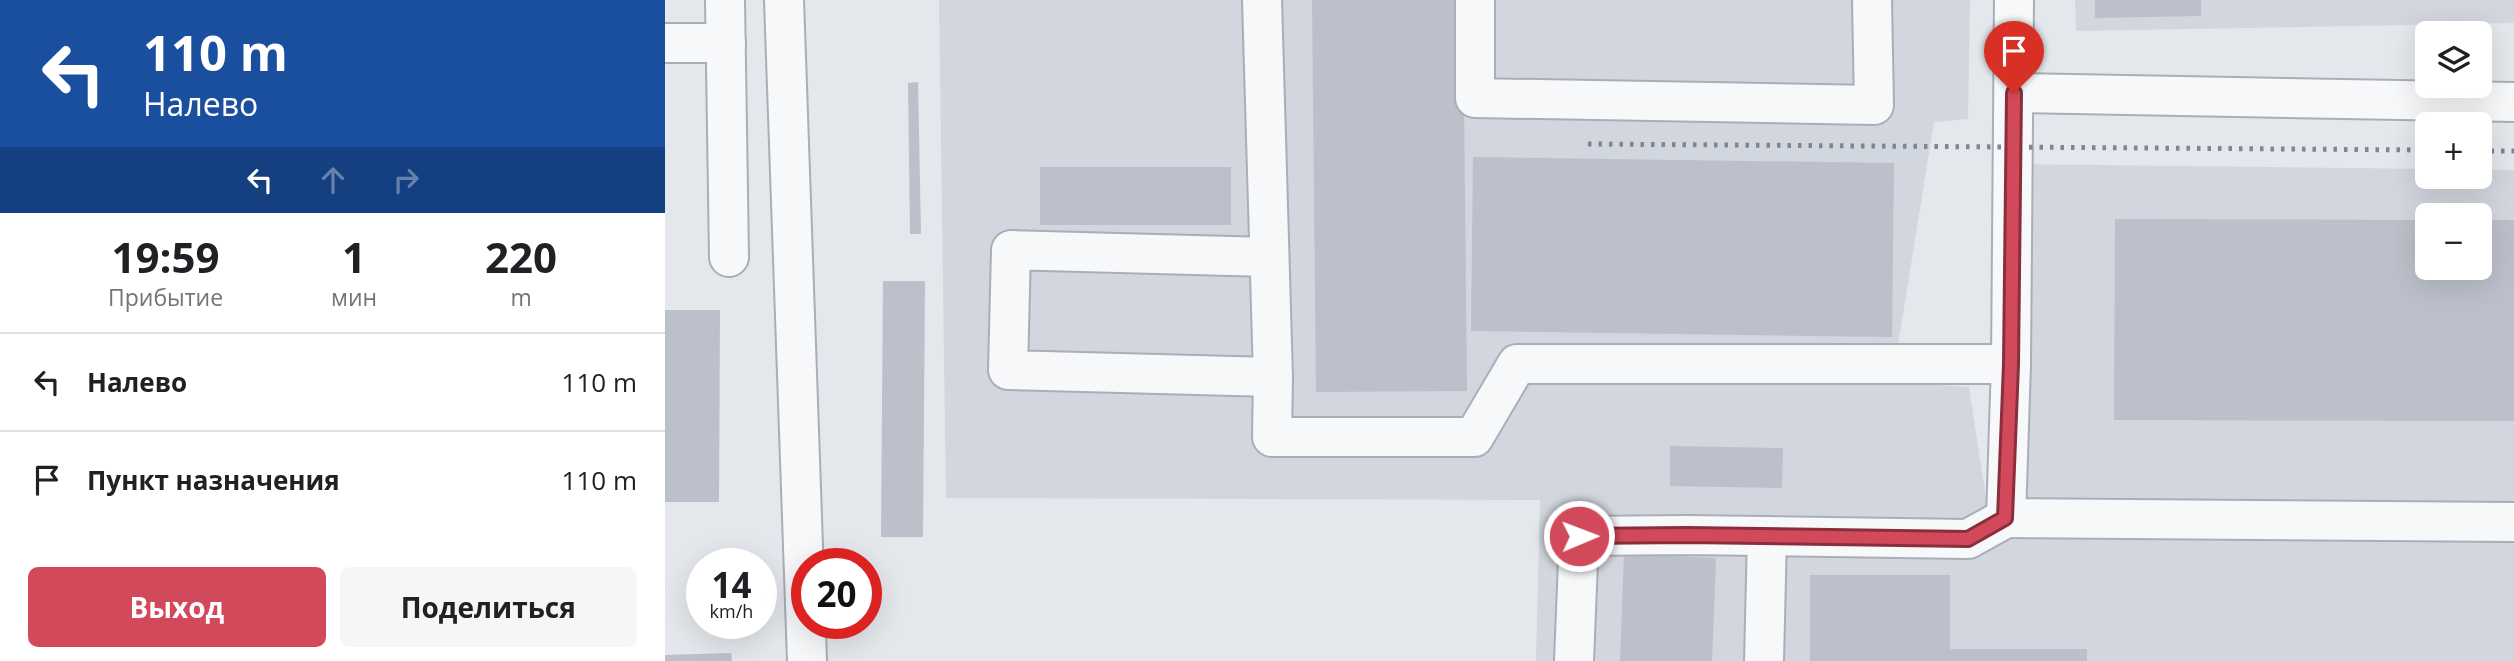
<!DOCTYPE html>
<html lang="ru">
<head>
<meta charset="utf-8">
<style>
	body { margin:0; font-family:"Open Sans",sans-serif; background:#f6f6f6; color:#202124; height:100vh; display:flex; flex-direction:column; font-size:26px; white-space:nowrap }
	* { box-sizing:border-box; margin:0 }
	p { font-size:23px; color:#757577 }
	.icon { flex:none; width:38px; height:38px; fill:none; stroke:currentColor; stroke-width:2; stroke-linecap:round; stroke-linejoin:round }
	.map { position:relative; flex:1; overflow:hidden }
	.details { display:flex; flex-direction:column; background:#fff; width:665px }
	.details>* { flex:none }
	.guide { background:#1a4fa0; color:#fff; overflow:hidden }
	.buttons { position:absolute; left:1750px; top:21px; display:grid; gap:14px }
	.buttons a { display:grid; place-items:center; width:77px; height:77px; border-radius:10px; background:#fff; box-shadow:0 7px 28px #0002; font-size:35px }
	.speed { position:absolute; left:21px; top:548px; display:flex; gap:14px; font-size:35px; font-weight:700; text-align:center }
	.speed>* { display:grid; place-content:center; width:91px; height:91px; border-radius:50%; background:#fff; box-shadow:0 7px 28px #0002; line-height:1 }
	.speed small { font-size:18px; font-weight:400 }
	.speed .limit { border:10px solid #d22; background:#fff; color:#111 }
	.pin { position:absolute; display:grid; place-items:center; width:60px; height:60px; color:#fff; margin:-72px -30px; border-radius:50% 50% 50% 0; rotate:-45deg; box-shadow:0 0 7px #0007 }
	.pin .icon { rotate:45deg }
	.me { position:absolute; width:77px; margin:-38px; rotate:89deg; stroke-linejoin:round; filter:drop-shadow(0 0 5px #0008) }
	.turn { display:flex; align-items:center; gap:24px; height:147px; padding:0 28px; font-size:32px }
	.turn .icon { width:91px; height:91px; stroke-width:2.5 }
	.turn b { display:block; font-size:49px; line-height:60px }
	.lanes { display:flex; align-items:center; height:66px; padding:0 28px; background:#0003; justify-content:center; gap:35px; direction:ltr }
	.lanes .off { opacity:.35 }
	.eta { display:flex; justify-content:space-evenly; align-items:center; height:119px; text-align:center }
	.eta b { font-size:42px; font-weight:700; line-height:49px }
	.button { display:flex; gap:14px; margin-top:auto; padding:14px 28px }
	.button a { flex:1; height:80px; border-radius:10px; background:#d1495b; color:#fff; font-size:28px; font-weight:700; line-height:80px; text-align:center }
	.button a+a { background:#f6f6f6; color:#202124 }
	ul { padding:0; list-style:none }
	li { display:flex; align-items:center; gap:21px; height:98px; padding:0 28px; border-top:2px solid #e0e0e0 }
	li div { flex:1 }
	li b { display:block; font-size:26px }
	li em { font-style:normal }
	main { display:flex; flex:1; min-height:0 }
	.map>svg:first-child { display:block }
</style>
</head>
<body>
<main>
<section class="details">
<div class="guide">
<div class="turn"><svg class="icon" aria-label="left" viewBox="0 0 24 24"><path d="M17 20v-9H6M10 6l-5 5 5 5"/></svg><div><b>110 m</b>Налево</div></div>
<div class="lanes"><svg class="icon" aria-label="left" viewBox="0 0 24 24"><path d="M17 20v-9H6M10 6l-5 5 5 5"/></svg><svg class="icon off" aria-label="ahead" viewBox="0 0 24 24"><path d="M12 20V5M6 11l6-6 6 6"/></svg><svg class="icon off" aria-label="right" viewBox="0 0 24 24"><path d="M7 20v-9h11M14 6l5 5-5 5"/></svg></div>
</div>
<div class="eta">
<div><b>19:59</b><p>Прибытие</p></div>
<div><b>1</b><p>мин</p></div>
<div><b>220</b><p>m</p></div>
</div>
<ul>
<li><svg class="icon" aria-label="left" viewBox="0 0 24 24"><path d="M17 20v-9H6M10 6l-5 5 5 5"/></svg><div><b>Налево</b></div><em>110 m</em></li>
<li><svg class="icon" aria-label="arrive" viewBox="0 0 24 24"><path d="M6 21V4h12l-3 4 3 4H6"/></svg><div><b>Пункт назначения</b></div><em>110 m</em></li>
</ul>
<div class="button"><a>Выход</a><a>Поделиться</a></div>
</section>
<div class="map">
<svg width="1849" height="661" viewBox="0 0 1849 661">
	<rect width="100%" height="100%" fill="#e4e7ec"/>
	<g fill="#d2d6de" fill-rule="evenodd">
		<path d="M 274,0 L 1305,0 L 1303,119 L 1269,122 L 1227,382 L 1304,387 L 1321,498 L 1353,164 L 1762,169 L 1762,177 L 1815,177 L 1815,170 L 1849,170 L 1849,661 L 871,661 L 875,500 L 281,498 ZM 1762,215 L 1815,215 L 1815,268 L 1762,268 Z"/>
		<path d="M 1410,0 L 1849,0 L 1849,23 L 1411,31 Z"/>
	</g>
	<g fill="#bbc0ca">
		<path d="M 647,0 L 798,0 L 802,391 L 651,392 Z"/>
		<path d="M 1430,0 L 1536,0 L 1536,16 L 1430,18 Z"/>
		<path d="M 253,82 L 256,234 L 245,234 L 243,83 Z"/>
		<path d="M 808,157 L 1229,163 L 1227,337 L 806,331 Z"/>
		<rect x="375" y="167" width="191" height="58"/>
		<path d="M 1450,219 L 1762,220 L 1762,268 L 1815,268 L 1815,220 L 1849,220 L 1849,421 L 1449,420 Z"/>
		<path d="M 218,281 L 260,281 L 258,537 L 216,537 Z"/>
		<path d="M 0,310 L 55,310 L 54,502 L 0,502 Z"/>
		<path d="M 1005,446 L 1118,448 L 1117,488 L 1005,486 Z"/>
		<path d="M 959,554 L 1051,558 L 1047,661 L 955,661 Z"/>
		<path d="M 1145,575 L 1285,575 L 1285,649 L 1422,649 L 1422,661 L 1145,661 Z"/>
		<path d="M 66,653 L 67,661 L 0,661 L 0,655 Z"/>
	</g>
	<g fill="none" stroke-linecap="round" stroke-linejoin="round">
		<defs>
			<g id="minor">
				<path d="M 60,0 L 64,257"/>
				<path d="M 119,0 L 142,661"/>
				<path d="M 597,0 L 608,377 L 607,437 L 809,437 L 852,364 L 1346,364"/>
				<path d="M 810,0 L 810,98 L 1209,105 L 1207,0"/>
				<path d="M 1349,0 L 1346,364 L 1341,518 L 1849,522"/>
				<path d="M 0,43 L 61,43"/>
				<path d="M 1349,93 L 1849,102"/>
				<path d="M 603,257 L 346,250 L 343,370 L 608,377"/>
				<path d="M 909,661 L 914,536 L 1022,535 L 1303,539 L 1341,518"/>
				<path d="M 1099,661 L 1102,536"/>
			</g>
		</defs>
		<use href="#minor" stroke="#a9aeb7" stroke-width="42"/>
		<use href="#minor" stroke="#f7f8fa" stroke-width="38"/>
		<g stroke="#7d8696" stroke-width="5" stroke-dasharray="3.5 7" stroke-linecap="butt">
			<path d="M 923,144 L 1762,150"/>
			<path d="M 1815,151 L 1849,151"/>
		</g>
	</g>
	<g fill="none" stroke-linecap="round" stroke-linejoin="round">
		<defs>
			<path id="route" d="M 914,536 L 1022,535 L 1303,539 L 1340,518 L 1346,364 L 1349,93"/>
		</defs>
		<use href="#route" stroke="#882f3b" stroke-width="18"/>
		<use href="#route" stroke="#d1495b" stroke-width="12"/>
	</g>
</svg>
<div class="buttons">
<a><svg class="icon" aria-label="layers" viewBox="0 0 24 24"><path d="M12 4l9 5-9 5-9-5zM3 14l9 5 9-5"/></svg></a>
<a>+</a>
<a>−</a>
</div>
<div class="speed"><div>14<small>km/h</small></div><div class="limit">20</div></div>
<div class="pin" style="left:1349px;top:93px;background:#d93025"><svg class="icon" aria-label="arrive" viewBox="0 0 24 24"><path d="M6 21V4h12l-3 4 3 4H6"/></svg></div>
<svg class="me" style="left:914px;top:536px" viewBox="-20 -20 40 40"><circle r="17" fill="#d1495b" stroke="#fff" stroke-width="3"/><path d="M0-11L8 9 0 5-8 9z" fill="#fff"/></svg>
</div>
</main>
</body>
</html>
